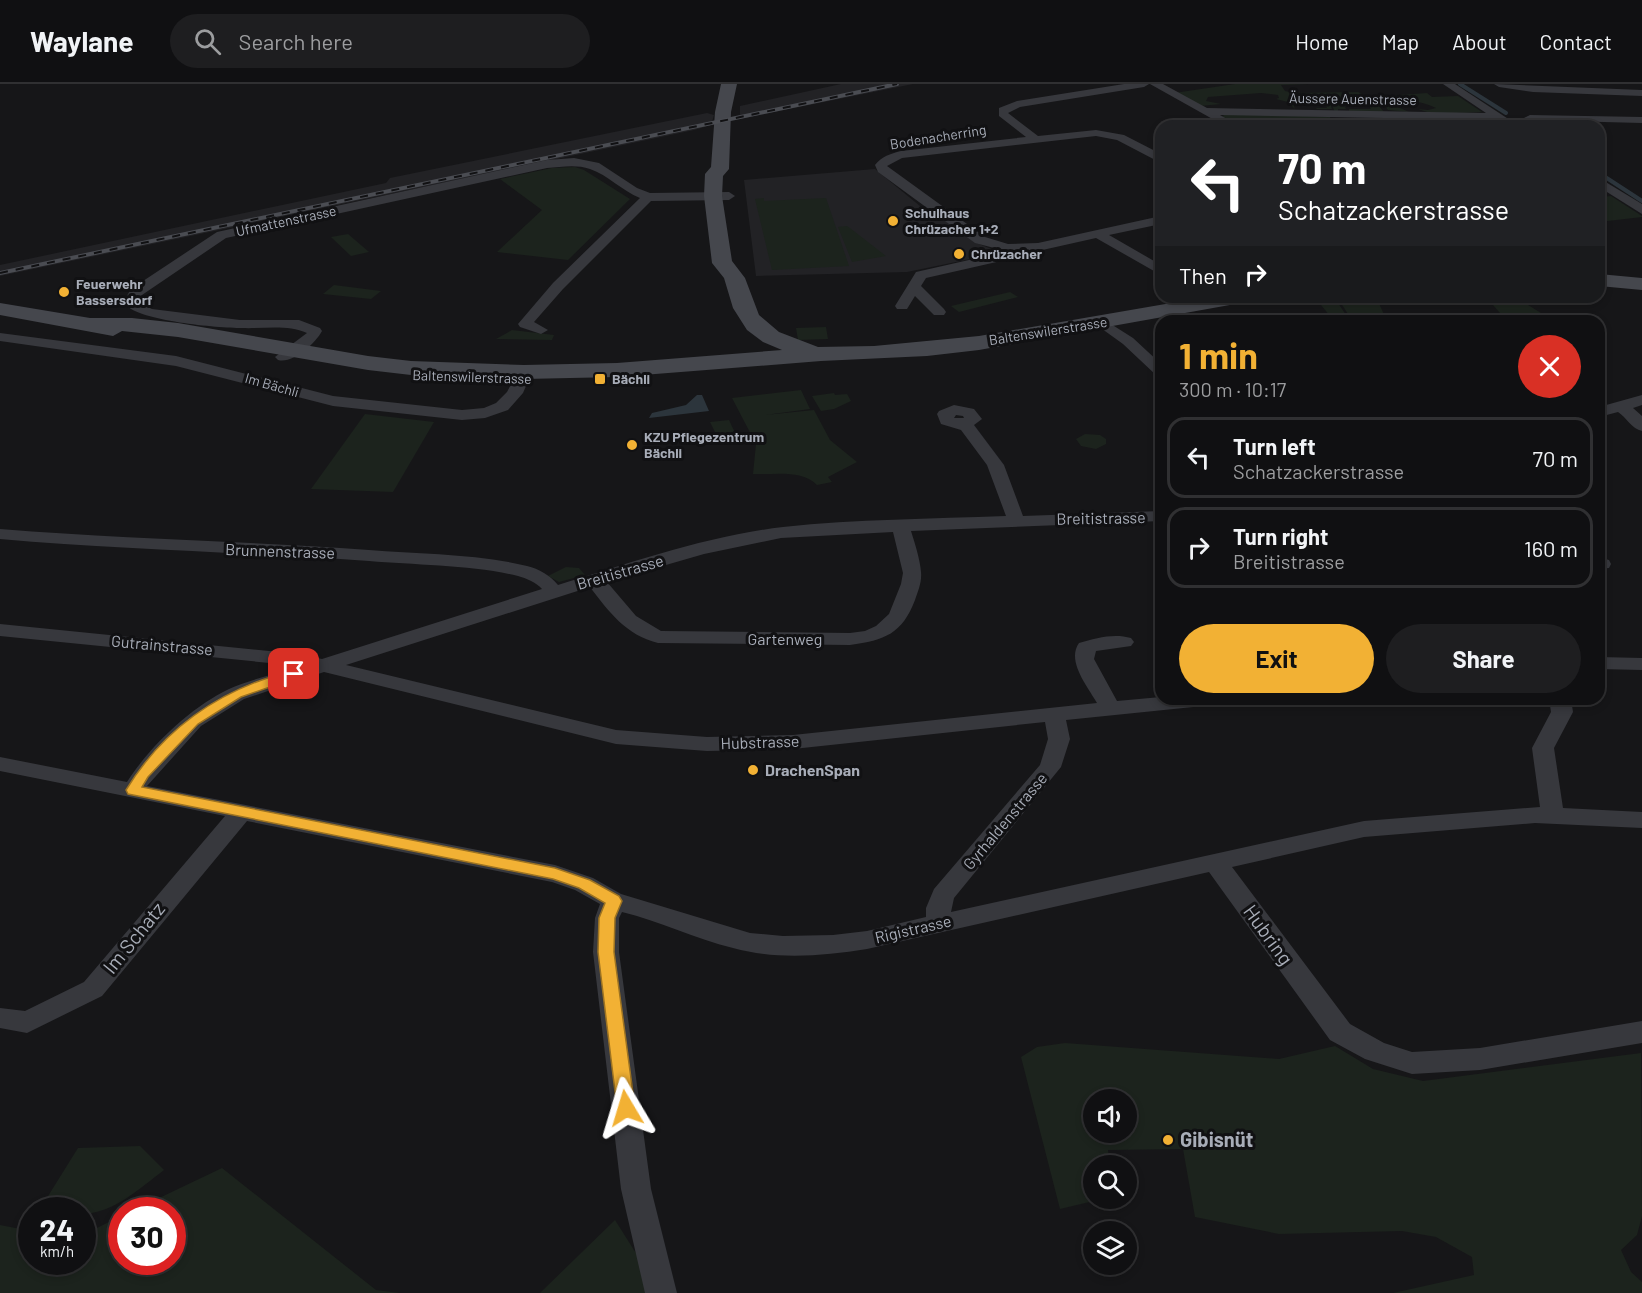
<!DOCTYPE html>
<html lang="en">
<head>
<meta charset="utf-8">
<style>
	body { margin:0; font-family:Barlow,sans-serif; background:#1e1e20; color:#f1f3f6; height:100vh; display:flex; flex-direction:column; font-size:22px; white-space:nowrap }
	* { box-sizing:border-box; margin:0 }
	p { font-size:20px; color:#9c9d9f }
	.icon { flex:none; width:33px; height:33px; fill:none; stroke:currentColor; stroke-width:2; stroke-linecap:round; stroke-linejoin:round }
	.map { position:relative; flex:1; overflow:hidden }
	.side { position:absolute; left:1155px; top:231px; width:450px; height:390px; display:flex; flex-direction:column; background:#101012; border-radius:18px; box-shadow:0 3px 9px #0003,0 0 0 2px #303032 }
	.side>* { flex:none }
	.top-card { position:absolute; left:1155px; top:36px; width:450px; height:183px; border-radius:18px; box-shadow:0 3px 9px #0003,0 0 0 2px #303032; background:#202124; color:#fff; overflow:hidden }
	.buttons { position:absolute; left:1083px; top:1005px; display:grid; gap:12px }
	.buttons a { display:grid; place-items:center; width:54px; height:54px; border-radius:50%; background:#101012; box-shadow:0 3px 9px #0003,0 0 0 2px #303032; font-size:30px }
	.speed { position:absolute; left:18px; top:1113px; display:flex; gap:12px; font-size:30px; font-weight:700; text-align:center }
	.speed>* { display:grid; place-content:center; width:78px; height:78px; border-radius:50%; background:#101012; box-shadow:0 3px 9px #0003,0 0 0 2px #303032; line-height:1 }
	.speed small { font-size:15px; font-weight:400 }
	.speed .limit { border:9px solid #d22; background:#fff; color:#111 }
	.pin { position:absolute; display:grid; place-items:center; width:51px; height:51px; color:#fff; margin:-26px; border-radius:12px; box-shadow:0 3px 9px #0006 }
	.me { position:absolute; width:66px; margin:-33px; rotate:353deg; stroke-linejoin:round; filter:drop-shadow(0 0 4px #0008) }
	.turn { display:flex; align-items:center; gap:21px; height:126px; padding:0 24px; font-size:27px }
	.turn .icon { width:78px; height:78px; stroke-width:2.5 }
	.turn b { display:block; font-size:42px; line-height:51px }
	.then { display:flex; align-items:center; height:57px; padding:0 24px; background:#0003; gap:12px; font-size:22px }
	.round { display:grid; place-items:center; flex:none; width:63px; height:63px; border-radius:32px; background:#1e1e20 }
	.summary { display:flex; align-items:center; justify-content:space-between; height:102px; padding:0 24px }
	h1 { font-size:36px; font-weight:700; line-height:45px; color:#f2b134 }
	.button { display:flex; gap:12px; margin-top:auto; padding:12px 24px }
	.button a { flex:1; height:69px; border-radius:36px; background:#f2b134; color:#111; font-size:24px; font-weight:700; line-height:69px; text-align:center }
	.button a+a { background:#1e1e20; color:#f1f3f6 }
	ul { padding:0; list-style:none }
	li { display:flex; align-items:center; gap:18px; height:81px; margin:0 12px 9px; padding:0 12px; border:3px solid #303032; border-radius:18px }
	li div { flex:1 }
	li b { display:block; font-size:22px }
	li em { font-style:normal }
	header { display:flex; align-items:center; gap:36px; box-sizing:border-box; height:84px; padding:0 30px; background:#101012; border-bottom:2px solid #303032 }
	header strong { font-size:28px }
	nav { display:flex; gap:33px; margin-inline-start:auto; font-size:21px }
	.search { width:420px; height:54px; background:#1e1e20; display:flex; align-items:center; gap:15px; box-sizing:border-box; padding:0 21px; border-radius:33px; color:#9c9d9f; font-size:22px }
	.map>svg:first-child { display:block }
</style>
</head>
<body>
<header>
<strong>Waylane</strong>
<div class="search"><svg class="icon" aria-label="search" viewBox="0 0 24 24"><circle cx="10" cy="10" r="6"/><path d="M15 15l6 6"/></svg>Search here</div>
<nav><a>Home</a><a>Map</a><a>About</a><a>Contact</a></nav>
</header>
<div class="map">
<svg width="1642" height="1209" viewBox="0 0 1642 1209">
	<rect width="100%" height="100%" fill="#161618"/>
	<g fill="#222225">
		<path d="M 841,0 L 913,0 L 740,35 L 740,22 Z"/>
		<path d="M 707,29 L 714,31 L 711,41 L 694,46 L 0,192 L 0,181 L 386,99 L 390,94 Z"/>
		<path d="M 875,85 L 926,127 L 934,129 L 977,159 L 996,167 L 995,170 L 907,188 L 756,192 L 744,96 Z"/>
	</g>
	<g fill="#1c231d" fill-rule="evenodd">
		<path d="M 1235,0 L 1308,0 L 1281,1 L 1285,7 L 1294,9 L 1358,8 L 1373,15 L 1372,13 L 1427,9 L 1432,13 L 1458,12 L 1482,28 L 1433,30 L 1418,25 L 1428,26 L 1436,24 C 1420,17 1405,14 1389,19 L 1409,28 L 1388,26 L 1384,21 L 1378,21 L 1384,28 L 1349,28 L 1349,25 L 1371,25 L 1366,17 L 1341,16 L 1346,25 L 1338,25 L 1338,27 L 1335,28 L 1327,11 L 1332,25 L 1317,25 L 1316,24 L 1327,24 L 1322,15 L 1291,15 L 1295,25 L 1288,18 L 1276,15 L 1279,14 L 1278,11 L 1261,9 L 1208,13 L 1206,17 L 1221,20 L 1200,22 L 1174,9 Z"/>
		<path d="M 1226,29 L 1330,33 L 1332,37 L 1341,37 L 1333,37 L 1335,42 L 1283,42 L 1265,34 L 1244,37 L 1253,42 L 1238,42 L 1222,33 Z"/>
		<path d="M 575,83 L 584,86 L 630,115 L 568,176 L 497,168 L 542,126 L 500,95 L 552,84 Z"/>
		<path d="M 1611,112 L 1642,132 L 1642,133 L 1599,138 L 1599,113 Z"/>
		<path d="M 764,114 L 764,117 L 826,114 L 849,182 L 772,186 L 755,115 Z"/>
		<path d="M 847,142 L 850,144 L 886,172 L 852,178 L 838,143 Z"/>
		<path d="M 348,150 L 369,168 L 351,172 L 331,153 Z"/>
		<path d="M 334,201 L 381,207 L 371,215 L 323,210 Z"/>
		<path d="M 1010,208 L 1018,213 L 959,228 L 951,222 Z"/>
		<path d="M 1283,213 L 1334,213 L 1346,231 L 1348,230 L 1337,213 L 1376,213 L 1387,237 L 1352,237 L 1345,230 L 1330,232 L 1317,216 L 1287,217 Z"/>
		<path d="M 1384,213 L 1469,213 L 1473,218 L 1387,218 Z"/>
		<path d="M 1523,218 L 1554,237 L 1507,237 L 1493,221 Z"/>
		<path d="M 826,243 L 828,255 L 798,256 L 796,244 Z"/>
		<path d="M 512,246 L 554,251 L 552,256 L 496,255 Z"/>
		<path d="M 801,306 L 810,325 L 765,331 L 814,326 L 830,356 L 857,378 L 828,393 L 832,398 L 817,401 C 802,385 773,391 753,390 L 756,360 L 732,314 Z"/>
		<path d="M 834,309 L 835,311 L 847,310 L 851,317 L 834,325 L 821,327 L 812,312 Z"/>
		<path d="M 365,330 L 434,338 L 393,408 L 311,405 Z"/>
		<path d="M 729,336 L 738,355 L 720,358 L 710,338 Z"/>
		<path d="M 1085,350 L 1100,351 L 1106,355 L 1106,360 L 1096,365 L 1081,362 L 1076,355 Z"/>
		<path d="M 566,483 L 579,484 L 585,491 L 559,498 L 548,492 Z"/>
		<path d="M 1065,959 L 1279,975 L 1335,962 L 1373,985 L 1423,997 L 1641,969 L 1642,1132 L 1637,1151 L 1621,1166 L 1631,1188 L 1642,1198 L 1642,1209 L 1393,1209 L 1474,1191 L 1472,1173 L 1436,1153 L 1402,1147 L 1279,1150 L 1195,1133 L 1183,1065 L 1108,1066 L 1110,1081 L 1094,1082 L 1094,1114 L 1102,1115 L 1060,1125 L 1021,973 L 1037,963 ZM 1094,1016 L 1126,1016 L 1126,1048 L 1094,1048 Z"/>
		<path d="M 140,1062 L 164,1086 C 140,1104 114,1129 83,1130 L 82,1126 L 40,1125 L 78,1064 Z"/>
		<path d="M 222,1084 L 376,1206 L 400,1209 L 0,1209 L 0,1141 L 31,1147 L 32,1178 L 82,1178 L 83,1151 L 121,1132 L 122,1178 L 172,1178 L 172,1126 L 134,1126 Z"/>
		<path d="M 615,1136 L 661,1209 L 540,1209 Z"/>
	</g>
	<path fill="#2c353c" d="M 697,311 L 702,311 L 709,327 L 649,334 L 652,329 L 686,321 Z"/>
	<g fill="none" stroke-linecap="round" stroke-linejoin="round">
		<g stroke="#2c353c" stroke-width="4">
			<path d="M 1460,0 L 1506,29"/>
			<path d="M 1523,40 L 1526,42"/>
			<path d="M 1599,89 L 1642,117"/>
		</g>
		<g fill="#37383d" fill-rule="evenodd">
			<path d="M 1124,0 L 1149,0 L 1144,3 L 1020,23 L 1008,29 L 1038,52 L 1096,46 L 1124,51 L 1161,70 L 1161,79 L 1117,56 L 1096,52 L 902,74 L 887,82 L 985,153 L 1008,160 L 1038,159 L 1161,132 L 1161,140 L 1109,151 L 1161,181 L 1161,191 L 1096,154 L 1038,167 L 1011,168 L 1001,177 L 926,194 L 921,202 L 944,225 L 946,228 L 944,231 L 934,231 L 915,212 L 907,225 L 897,225 L 895,222 L 916,188 L 991,171 L 998,165 L 975,159 L 878,88 L 875,81 C 882,72 890,70 901,67 L 1026,53 L 999,32 L 999,24 L 1017,17 Z"/>
			<path d="M 1150,0 L 1163,0 L 1207,24 L 1486,29 L 1443,0 L 1455,0 L 1519,42 L 1505,42 L 1497,36 L 1220,31 L 1239,42 L 1225,42 Z"/>
			<path d="M 1494,0 L 1642,6 L 1642,12 L 1533,8 L 1499,3 Z"/>
			<path d="M 1530,31 L 1642,33 L 1642,39 L 1526,36 L 1524,34 Z"/>
			<path d="M 574,74 L 599,79 L 637,104 L 650,109 L 729,108 L 735,112 L 729,116 L 651,117 L 563,205 L 534,238 L 548,246 L 541,250 L 520,243 L 518,240 L 553,199 L 640,114 C 622,107 608,91 590,85 C 576,80 561,83 547,84 L 226,154 L 142,211 L 139,219 L 152,225 L 240,236 L 299,236 L 320,244 L 322,247 C 315,260 293,280 278,276 L 275,273 L 307,249 C 287,240 263,245 242,244 C 218,244 138,237 125,220 L 125,215 L 131,205 L 217,148 L 547,76 Z"/>
			<path d="M 1599,94 L 1642,120 L 1642,130 L 1599,103 Z"/>
			<path d="M 1103,235 L 1133,254 L 1161,280 L 1161,293 L 1156,291 L 1123,260 L 1098,242 L 1096,239 Z"/>
			<path d="M 0,249 L 176,272 L 333,312 L 462,326 L 484,324 L 496,319 L 507,308 L 519,285 L 529,285 L 532,288 L 523,309 L 508,326 L 485,334 L 462,336 L 333,322 L 176,282 L 0,257 Z"/>
			<path d="M 1642,311 L 1642,321 L 1633,324 L 1642,332 L 1642,347 C 1632,345 1626,333 1618,328 L 1599,333 L 1599,323 Z"/>
			<path d="M 954,321 L 974,325 L 982,335 L 974,341 L 1004,381 L 1023,432 L 1161,427 L 1161,437 L 911,447 C 915,460 920,475 921,488 C 922,498 918,507 915,516 C 902,550 885,556 850,561 L 658,559 C 626,551 609,528 590,503 L 346,581 L 616,646 L 707,653 L 793,651 L 1097,619 C 1088,603 1066,577 1079,559 C 1096,554 1114,549 1131,554 L 1134,558 L 1131,562 L 1096,567 L 1094,575 L 1117,617 L 1161,613 L 1161,615 L 1214,615 L 1210,620 L 1203,622 L 1066,636 L 1070,655 L 1061,683 L 954,814 L 951,828 L 1364,737 L 1540,723 L 1532,664 L 1551,628 L 1549,615 L 1571,615 L 1573,628 L 1554,664 L 1563,724 L 1642,728 L 1642,744 L 1535,739 L 1364,753 L 1232,783 L 1350,940 L 1384,959 L 1412,968 L 1480,964 L 1642,937 L 1642,959 L 1480,986 L 1412,990 L 1365,975 L 1330,956 L 1209,788 L 867,865 C 822,872 777,876 733,864 C 695,855 660,837 622,828 L 619,834 L 619,868 L 651,1105 L 677,1209 L 645,1209 L 621,1105 L 593,868 L 595,834 L 600,820 L 575,806 L 552,798 L 247,737 L 102,912 L 27,949 L 0,944 L 0,924 L 25,927 L 84,898 L 225,732 L 0,687 L 0,673 L 127,698 C 150,662 191,623 229,605 C 251,595 277,590 300,582 L 0,552 L 0,540 L 299,570 L 322,575 L 542,505 C 537,499 526,494 518,492 C 474,481 415,481 369,477 C 246,468 123,466 0,455 L 0,445 C 123,455 246,457 369,466 C 418,470 480,470 527,482 C 539,485 550,491 558,501 C 631,479 706,452 783,443 C 857,435 931,435 1006,432 L 987,381 L 961,346 L 941,340 L 937,330 L 939,327 ZM 956,331 L 963,332 L 964,334 L 954,334 ZM 893,448 L 903,489 L 901,500 L 889,530 L 876,542 L 865,547 L 850,549 L 661,547 L 636,532 L 607,498 L 704,470 L 781,454 ZM 324,588 L 616,660 L 707,667 L 793,665 L 1045,638 L 1048,655 L 1040,681 L 934,805 L 926,824 L 926,833 L 867,847 L 833,851 L 783,852 L 750,849 L 621,810 L 593,794 L 555,781 L 147,702 L 201,642 L 244,615 Z"/>
			<path d="M 1599,473 L 1609,476 L 1611,480 L 1609,484 L 1599,485 Z"/>
			<path d="M 1599,573 L 1642,574 L 1642,586 L 1599,585 Z"/>
		</g>
		<g fill="#45474d" fill-rule="evenodd">
			<path d="M 721,0 L 737,0 L 731,28 L 729,85 L 723,92 L 722,112 L 732,177 L 745,194 L 759,231 L 779,248 L 818,263 L 874,262 L 979,252 L 1206,213 L 1252,213 L 1249,218 L 1241,219 L 979,266 L 927,272 L 821,277 L 617,293 L 524,295 L 411,291 L 368,286 L 178,253 L 122,247 L 113,252 L 0,231 L 0,219 L 90,234 L 132,234 L 178,239 L 368,272 L 411,277 L 524,281 L 617,279 L 782,266 L 763,258 L 747,246 L 733,224 L 724,194 L 712,179 L 704,112 L 705,90 L 711,83 L 715,28 Z"/>
			<path d="M 1599,190 L 1642,194 L 1642,206 L 1599,202 Z"/>
		</g>
		<defs>
			<path id="rail" d="M 0,189 L 897,0"/>
		</defs>
		<use href="#rail" stroke="#4a4c52" stroke-width="4"/>
		<use href="#rail" stroke="#111113" stroke-width="2" stroke-dasharray="8" stroke-linecap="butt"/>
	</g>
	<path fill="#f2b134" stroke="#9d7322" stroke-width="1.5" d="M 294,586 L 301,590 L 299,593 L 241,613 L 198,640 L 148,693 L 142,703 L 555,784 L 590,796 L 619,812 L 622,817 L 615,834 L 614,868 L 635,1024 L 633,1029 L 626,1032 L 620,1029 L 617,1024 L 598,868 L 599,834 L 605,819 L 579,804 L 553,795 L 128,710 L 126,706 C 165,642 223,604 294,586 Z"/>
	<g fill="#f2b134" stroke="#111113" stroke-width="2">
		<circle cx="893" cy="137" r="6"/>
		<circle cx="959" cy="170" r="6"/>
		<circle cx="64" cy="208" r="6"/>
		<rect x="594" y="289" width="12" height="12" rx="3"/>
		<circle cx="632" cy="361" r="6"/>
		<circle cx="753" cy="686" r="6"/>
		<circle cx="1168" cy="1056" r="6"/>
	</g>
	<g text-anchor="middle" stroke-width="6" stroke-linejoin="round" paint-order="stroke">
		<g font-size="14" fill="#a8adb8" stroke="#111113">
			<text transform="translate(1353 15) rotate(1)" y="5">Äussere Auenstrasse</text>
			<text transform="translate(938 53) rotate(-9)" y="5">Bodenacherring</text>
			<text transform="translate(286 137) rotate(-12)" y="5">Ufmattenstrasse</text>
			<text transform="translate(1048 247) rotate(-9)" y="5">Baltenswilerstrasse</text>
			<text transform="translate(472 293) rotate(2)" y="5">Baltenswilerstrasse</text>
			<text transform="translate(272 301) rotate(16)" y="5">Im Bächli</text>
		</g>
		<g font-size="14" font-weight="bold" fill="#a8adb8" stroke="#111113" text-anchor="start">
			<text x="905" y="134">Schulhaus<tspan x="905" dy="16">Chrüzacher 1+2</tspan></text>
			<text x="971" y="175">Chrüzacher</text>
			<text x="76" y="205">Feuerwehr<tspan x="76" dy="16">Bassersdorf</tspan></text>
			<text x="612" y="300">Bächli</text>
			<text x="644" y="358">KZU Pflegezentrum<tspan x="644" dy="16">Bächli</tspan></text>
		</g>
		<g font-size="16" fill="#a8adb8" stroke="#111113">
			<text transform="translate(1101 434) rotate(-1)" y="6">Breitistrasse</text>
			<text transform="translate(280 467) rotate(2)" y="6">Brunnenstrasse</text>
			<text transform="translate(620 488) rotate(-16)" y="6">Breitistrasse</text>
			<text x="785" y="561">Gartenweg</text>
			<text transform="translate(162 561) rotate(5)" y="6">Gutrainstrasse</text>
			<text transform="translate(760 658) rotate(-2)" y="6">Hubstrasse</text>
			<text transform="translate(1005 737) rotate(-50)" y="6">Gyrhaldenstrasse</text>
			<text transform="translate(913 845) rotate(-13)" y="6">Rigistrasse</text>
		</g>
		<g font-size="16" font-weight="bold" fill="#a8adb8" stroke="#111113" text-anchor="start">
			<text x="765" y="692">DrachenSpan</text>
		</g>
		<g font-size="20" fill="#a8adb8" stroke="#111113">
			<text transform="translate(1268 851) rotate(54)" y="7">Hubring</text>
			<text transform="translate(134 854) rotate(-51)" y="7">Im Schatz</text>
		</g>
		<g font-size="20" font-weight="bold" fill="#a8adb8" stroke="#111113" text-anchor="start">
			<text x="1180" y="1063">Gibisnüt</text>
		</g>
	</g>
</svg>
<div class="buttons">
<a><svg class="icon" aria-label="sound" viewBox="0 0 24 24"><path d="M4 9h4l5-4v14l-5-4H4zM17 9q2 3 0 6"/></svg></a>
<a><svg class="icon" aria-label="search" viewBox="0 0 24 24"><circle cx="10" cy="10" r="6"/><path d="M15 15l6 6"/></svg></a>
<a><svg class="icon" aria-label="layers" viewBox="0 0 24 24"><path d="M12 4l9 5-9 5-9-5zM3 14l9 5 9-5"/></svg></a>
</div>
<div class="speed"><div>24<small>km/h</small></div><div class="limit">30</div></div>
<div class="pin" style="left:294px;top:590px;background:#d93025"><svg class="icon" aria-label="arrive" viewBox="0 0 24 24"><path d="M6 21V4h12l-3 4 3 4H6"/></svg></div>
<svg class="me" style="left:626px;top:1024px" viewBox="-20 -20 40 40"><path d="M0-17L14 15 0 8-14 15z" fill="#f2b134" stroke="#fff" stroke-width="4"/></svg>
<div class="top-card">
<div class="turn"><svg class="icon" aria-label="left" viewBox="0 0 24 24"><path d="M17 20v-9H6M10 6l-5 5 5 5"/></svg><div><b>70 m</b>Schatzackerstrasse</div></div>
<div class="then">Then<svg class="icon" aria-label="right" viewBox="0 0 24 24"><path d="M7 20v-9h11M14 6l5 5-5 5"/></svg></div>
</div>
<section class="side">
<div class="summary"><div><h1>1 min</h1><p>300 m · 10:17</p></div><a class="round" style="background:#d93025;color:#fff"><svg class="icon" aria-label="close" viewBox="0 0 24 24"><path d="M6 6l12 12M18 6L6 18"/></svg></a></div>
<ul>
<li><svg class="icon" aria-label="left" viewBox="0 0 24 24"><path d="M17 20v-9H6M10 6l-5 5 5 5"/></svg><div><b>Turn left</b><p>Schatzackerstrasse</p></div><em>70 m</em></li>
<li><svg class="icon" aria-label="right" viewBox="0 0 24 24"><path d="M7 20v-9h11M14 6l5 5-5 5"/></svg><div><b>Turn right</b><p>Breitistrasse</p></div><em>160 m</em></li>
</ul>
<div class="button"><a>Exit</a><a>Share</a></div>
</section>
</div>
</body>
</html>
